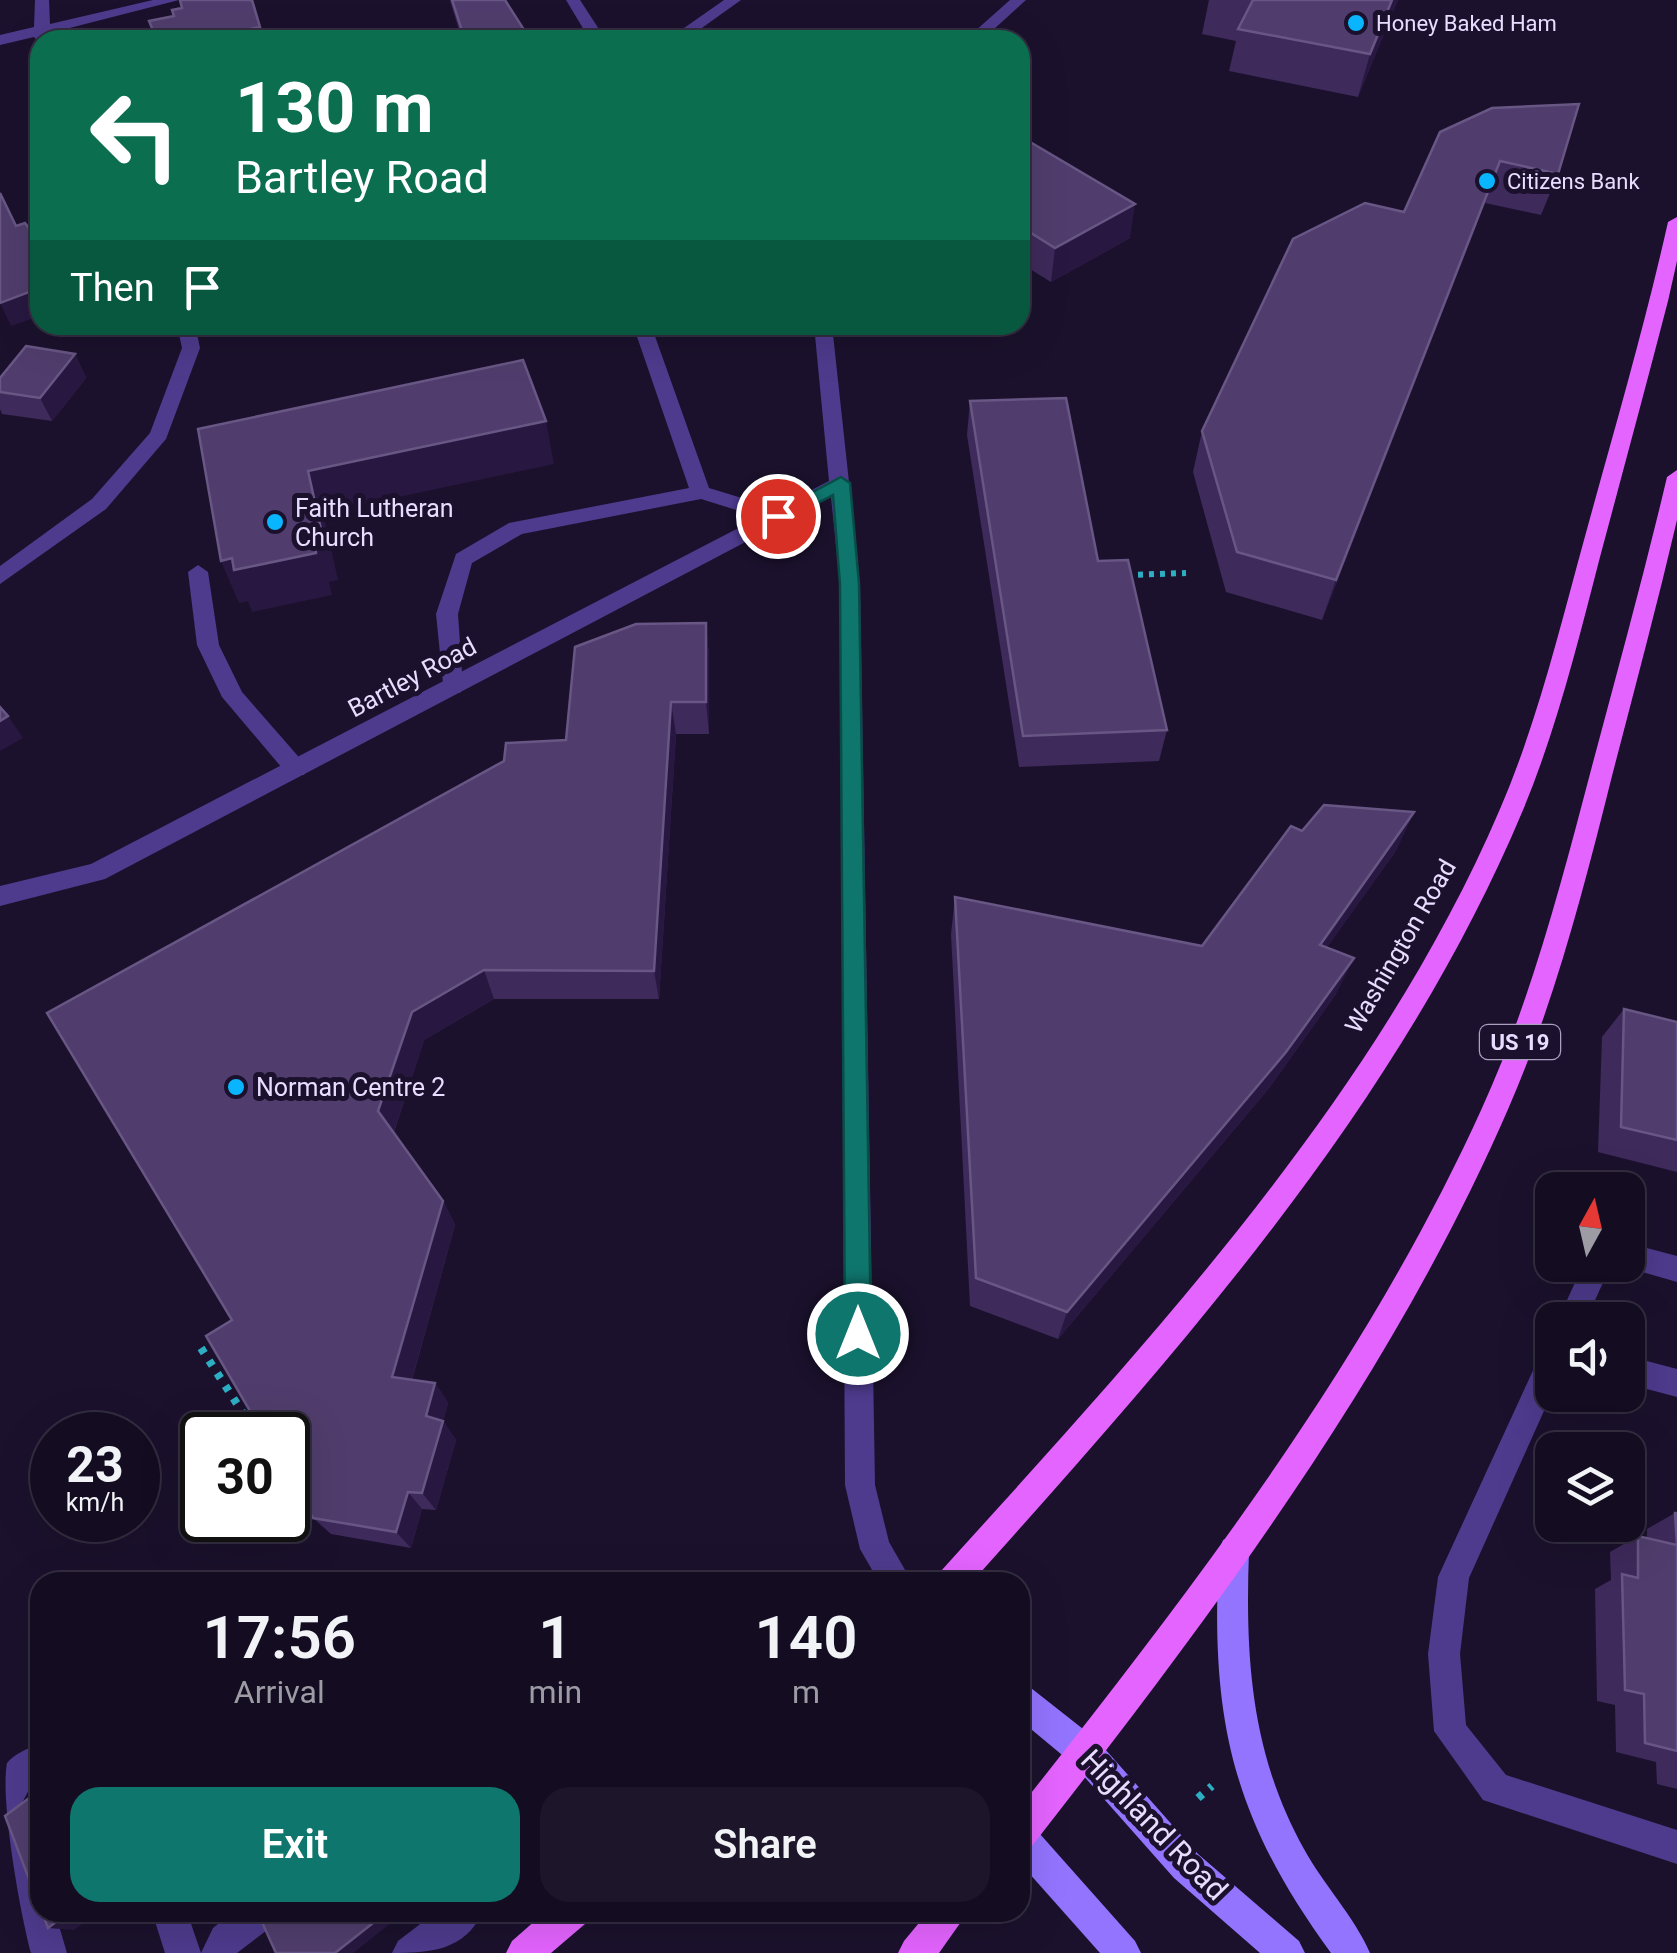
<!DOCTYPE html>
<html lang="en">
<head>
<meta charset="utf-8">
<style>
	body { margin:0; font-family:Roboto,sans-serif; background:#1d162a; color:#f1f3f6; height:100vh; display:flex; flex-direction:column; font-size:38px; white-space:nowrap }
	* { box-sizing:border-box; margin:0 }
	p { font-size:32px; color:#9d9ca5 }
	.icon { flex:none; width:55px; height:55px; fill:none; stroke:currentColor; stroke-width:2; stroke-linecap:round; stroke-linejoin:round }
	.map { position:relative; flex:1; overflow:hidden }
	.sheet { position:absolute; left:30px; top:1572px; width:1000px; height:350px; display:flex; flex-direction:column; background:#140d22; border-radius:30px; box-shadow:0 10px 40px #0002,0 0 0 2px #332d40 }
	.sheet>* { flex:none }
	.hud { position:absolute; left:30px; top:30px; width:1000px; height:305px; border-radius:30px; box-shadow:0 10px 40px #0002,0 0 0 2px #332d40; background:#0b6e4f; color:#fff; overflow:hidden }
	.needle { width:65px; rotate:8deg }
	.fabs { position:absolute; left:1535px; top:1172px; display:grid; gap:20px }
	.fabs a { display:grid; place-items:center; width:110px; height:110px; border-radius:20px; background:#140d22; box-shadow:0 10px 40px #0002,0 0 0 2px #332d40; font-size:50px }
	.speed { position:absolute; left:30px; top:1412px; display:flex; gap:20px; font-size:50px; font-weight:700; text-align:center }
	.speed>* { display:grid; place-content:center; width:130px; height:130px; border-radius:50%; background:#140d22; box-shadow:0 10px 40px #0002,0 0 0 2px #332d40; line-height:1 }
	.speed small { font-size:25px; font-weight:400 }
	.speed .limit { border:5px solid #111; border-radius:15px; background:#fff; color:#111 }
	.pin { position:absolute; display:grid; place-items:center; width:85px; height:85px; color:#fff; margin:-42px; border:5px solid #fff; border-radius:50%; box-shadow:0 2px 10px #0007 }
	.me { position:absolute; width:110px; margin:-55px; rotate:0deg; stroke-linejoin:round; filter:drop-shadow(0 0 8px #0008) }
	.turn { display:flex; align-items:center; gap:35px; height:210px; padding:0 40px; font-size:45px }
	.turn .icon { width:130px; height:130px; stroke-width:2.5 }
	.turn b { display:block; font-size:70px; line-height:85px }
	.then { display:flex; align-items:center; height:95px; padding:0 40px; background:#0003; gap:20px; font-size:38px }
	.eta { display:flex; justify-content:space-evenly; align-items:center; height:170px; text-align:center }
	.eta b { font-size:60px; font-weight:600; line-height:70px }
	.action { display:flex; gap:20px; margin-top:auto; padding:20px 40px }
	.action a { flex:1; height:115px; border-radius:30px; background:#0f766e; color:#fff; font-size:40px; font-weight:600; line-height:115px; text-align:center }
	.action a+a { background:#1d162a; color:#f1f3f6 }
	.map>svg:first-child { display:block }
</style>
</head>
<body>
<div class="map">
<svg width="1677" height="1953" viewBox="0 0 1677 1953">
	<rect width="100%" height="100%" fill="#1b112d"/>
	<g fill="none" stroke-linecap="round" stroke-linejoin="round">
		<path stroke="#2eaec3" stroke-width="6" stroke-dasharray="5 6" stroke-linecap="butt" d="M 1127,575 L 1186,573"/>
		<g stroke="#2eaec3" stroke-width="8" stroke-dasharray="6 9" stroke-linecap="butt">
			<path d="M 201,1348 L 257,1435"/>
			<path d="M 288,1482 L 308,1513"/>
			<path d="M 1198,1798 L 1212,1786"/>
		</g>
		<g fill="#4e3b8d" fill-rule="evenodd">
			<path d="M 633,325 L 651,325 L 709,488 L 785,511 L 788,516 L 778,523 L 701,499 L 522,534 L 472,563 L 458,614 L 463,687 L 460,693 L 444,693 L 436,614 L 456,554 L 509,523 L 689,488 Z"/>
			<path d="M 198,565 L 208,572 L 219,645 L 242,692 L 304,763 L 307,769 L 304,775 L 288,775 L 222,697 L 197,645 L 188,572 Z"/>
			<path d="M 1628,1243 L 1677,1256 L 1677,1282 L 1618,1265 L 1628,1265 Z"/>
			<path d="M 1583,1265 L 1611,1265 L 1586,1320 L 1558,1320 Z"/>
			<path d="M 1552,1347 L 1552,1393 L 1469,1578 L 1460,1654 L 1466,1725 L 1506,1775 L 1677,1830 L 1677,1864 L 1483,1800 L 1434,1731 L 1428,1654 L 1438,1577 L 1542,1351 Z"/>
			<path d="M 1628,1356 L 1677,1369 L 1677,1397 L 1628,1384 Z"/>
			<path d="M 40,1743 L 40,1779 L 32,1784 L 22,1803 L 40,1863 L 40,1912 L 55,1912 L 67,1953 L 31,1953 C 20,1912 0,1800 7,1763 C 14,1754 29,1748 40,1743 Z"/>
			<path d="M 152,1912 L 187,1912 L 201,1953 L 165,1953 Z"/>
			<path d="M 233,1912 L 280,1912 L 275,1924 L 237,1953 L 201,1953 L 213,1928 Z"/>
			<path d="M 436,1912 L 482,1912 C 466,1951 428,1953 392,1953 L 398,1941 Z"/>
		</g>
		<g fill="#4e3b8d" fill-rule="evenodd">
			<path d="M 35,0 L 49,0 L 50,24 L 153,0 L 179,0 L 50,33 L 50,40 L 40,40 L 40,44 L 34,37 L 0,45 L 0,35 L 34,27 Z"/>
			<path d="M 566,0 L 580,0 L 606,40 L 590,40 Z"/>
			<path d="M 724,0 L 741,0 L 685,40 L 667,40 Z"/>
			<path d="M 1010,0 L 1026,0 L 982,40 L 965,40 Z"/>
			<path d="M 177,325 L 195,325 L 200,348 L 166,439 L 106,509 L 0,584 L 0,566 L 92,499 L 150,433 L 182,348 Z"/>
			<path d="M 814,325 L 832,325 L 860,584 L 875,1485 L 889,1542 L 912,1582 L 879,1582 L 860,1549 L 845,1485 L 840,584 L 831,497 L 105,879 L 0,906 L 0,886 L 91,864 L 829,481 Z"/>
		</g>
		<g fill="#9374ff" fill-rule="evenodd">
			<path d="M 1234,1536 L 1245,1540 L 1249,1551 C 1245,1658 1251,1754 1304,1849 C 1323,1884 1354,1916 1370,1953 L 1331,1953 C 1231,1816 1210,1718 1219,1551 L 1223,1540 Z"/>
			<path d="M 1020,1683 L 1031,1688 L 1097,1740 L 1198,1854 L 1299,1941 L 1305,1953 L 1260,1953 L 1174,1878 L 1073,1764 L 1020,1720 Z"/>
			<path d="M 1020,1820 L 1032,1825 L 1135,1941 L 1141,1953 L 1100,1953 L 1020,1863 Z"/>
		</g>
		<g fill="#e464ff" fill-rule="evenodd">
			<path d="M 1677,217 L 1677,261 L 1668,301 C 1646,386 1623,471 1600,557 C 1578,642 1557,728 1523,810 C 1400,1104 1182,1347 972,1582 L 937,1582 L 941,1571 C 1148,1342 1377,1097 1500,809 C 1537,723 1559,631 1584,540 C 1613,434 1644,329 1668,222 Z"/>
			<path d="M 1677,470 L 1677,520 C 1657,606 1634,691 1612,776 C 1584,888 1555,1001 1509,1107 C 1392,1377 1212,1615 1032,1846 L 1020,1851 L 1020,1807 C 1192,1590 1367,1362 1482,1108 C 1531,1000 1561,884 1591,770 C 1617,672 1644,575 1667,477 Z"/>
			<path d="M 545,1912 L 590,1912 L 585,1924 L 551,1953 L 506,1953 L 512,1941 Z"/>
			<path d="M 928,1912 L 968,1912 L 939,1953 L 898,1953 L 904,1941 Z"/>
		</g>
	</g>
	<g fill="#3e2a5b">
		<path d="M 450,0 L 505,0 L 526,33 L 535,40 L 462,40 Z"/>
		<path d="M 1209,0 L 1398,0 L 1358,97 L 1229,71 L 1236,41 L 1202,34 Z"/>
		<path d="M 1440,132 L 1558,174 L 1541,215 L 1485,203 L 1322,620 L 1226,592 L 1193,472 L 1202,431 L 1404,212 Z"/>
		<path d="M 1020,136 L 1130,238 L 1051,282 L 1020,263 Z"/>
		<path d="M 75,354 L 86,378 L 52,421 L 2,414 L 0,409 L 0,378 Z"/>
		<path d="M 970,401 L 1098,561 L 1167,730 L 1159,761 L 1019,767 L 967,435 Z"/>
		<path d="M 706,623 L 709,656 L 709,734 L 676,734 L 659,999 L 494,999 L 424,1040 L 394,1132 L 443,1201 L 455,1225 L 412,1380 L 435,1383 L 448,1403 L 443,1421 L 456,1440 L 436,1510 L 422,1509 L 411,1548 L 331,1534 L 313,1518 L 232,1320 L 566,740 Z"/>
		<path d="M 1414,812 L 1395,852 L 1327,947 L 1336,994 L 1270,1087 L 1058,1339 L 970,1306 L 951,934 L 955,897 L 1202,946 L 1302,831 Z"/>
		<path d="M 1624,1009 L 1677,1022 L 1677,1172 L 1598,1152 L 1602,1037 Z"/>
		<path d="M 1675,1513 L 1677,1513 L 1677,1789 L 1657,1784 L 1656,1762 L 1616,1752 L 1615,1705 L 1597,1701 L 1595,1589 L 1611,1580 L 1610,1552 L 1638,1536 L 1647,1538 L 1647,1529 Z"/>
	</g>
	<g fill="#281841">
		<path d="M 252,0 L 264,40 L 233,40 L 231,33 Z"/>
		<path d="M 1392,0 L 1398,0 L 1358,97 L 1370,54 Z"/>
		<path d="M 1500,161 L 1485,203 L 1322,620 L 1336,580 Z"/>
		<path d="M 1135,204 L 1130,238 L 1051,282 L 1055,248 Z"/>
		<path d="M 40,288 L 40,316 L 11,326 L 0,303 Z"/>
		<path d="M 75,354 L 86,378 L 52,421 L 40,398 Z"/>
		<path d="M 546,421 L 554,464 L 323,513 L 338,580 L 329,582 L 332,595 L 252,612 L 248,601 L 239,603 L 221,561 L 314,540 L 308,471 Z"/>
		<path d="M 706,623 L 709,656 L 709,734 L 706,702 Z"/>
		<path d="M 671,702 L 676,734 L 659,999 L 654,971 Z"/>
		<path d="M 8,716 L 23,738 L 0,751 L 0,721 Z"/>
		<path d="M 1414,812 L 1395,852 L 1303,981 L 1320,945 Z"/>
		<path d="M 1354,958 L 1336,994 L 1270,1087 L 1058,1339 L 1067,1312 Z"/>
		<path d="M 484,970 L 494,999 L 424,1040 L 392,1137 L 378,1111 L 412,1012 Z"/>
		<path d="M 443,1201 L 455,1225 L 407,1397 L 392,1377 Z"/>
		<path d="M 435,1383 L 448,1403 L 442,1426 L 443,1421 L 456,1440 L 436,1510 L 422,1493 L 426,1416 Z"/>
		<path d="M 408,1492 L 422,1509 L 411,1548 L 396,1532 Z"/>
		<path d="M 69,1912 L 98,1912 L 74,1930 L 48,1928 Z"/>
		<path d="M 387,1912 L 405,1912 L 353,1953 L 335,1953 Z"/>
	</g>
	<g fill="#503d6d" stroke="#685684" stroke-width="2.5">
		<path d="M 180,0 L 252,0 L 260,27 L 231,33 L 233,40 L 157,40 L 149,21 L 174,16 L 172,10 L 182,8 Z"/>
		<path d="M 452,0 L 505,0 L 526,33 L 532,32 L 535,40 L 465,40 Z"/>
		<path d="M 1253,0 L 1392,0 L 1370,54 L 1238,29 Z"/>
		<path d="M 1579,104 L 1558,174 L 1500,161 L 1336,580 L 1237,552 L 1202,431 L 1293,239 L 1365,203 L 1404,212 L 1440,132 L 1492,108 Z"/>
		<path d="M 1020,136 L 1135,204 L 1055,248 L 1020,226 Z"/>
		<path d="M 0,193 L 16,226 L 25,223 L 40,243 L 40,288 L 0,303 Z"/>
		<path d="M 26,346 L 75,354 L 40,398 L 0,392 L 0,378 Z"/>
		<path d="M 523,360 L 546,421 L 308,471 L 323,538 L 314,540 L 316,553 L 234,570 L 232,558 L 221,561 L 198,429 Z"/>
		<path d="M 1066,398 L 1098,561 L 1128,560 L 1167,730 L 1023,736 L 970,401 Z"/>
		<path d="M 706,623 L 706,702 L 671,702 L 654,971 L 484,970 L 412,1012 L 378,1111 L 443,1201 L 392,1377 L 435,1383 L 426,1416 L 443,1421 L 422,1493 L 408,1492 L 396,1532 L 313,1518 L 288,1475 L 288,1435 L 264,1435 L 206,1336 L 232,1320 L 47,1013 L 504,761 L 506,743 L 566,740 L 575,647 L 636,624 Z"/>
		<path d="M 0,707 L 8,716 L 0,721 Z"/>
		<path d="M 1324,805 L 1414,812 L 1320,945 L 1354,958 L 1286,1052 L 1067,1312 L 976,1278 L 955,897 L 1202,946 L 1291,826 L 1302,831 Z"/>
		<path d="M 1624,1009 L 1677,1022 L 1677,1140 L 1621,1127 Z"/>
		<path d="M 1675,1513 L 1677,1513 L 1677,1751 L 1645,1743 L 1644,1694 L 1625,1690 L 1622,1574 L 1638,1578 L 1638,1536 L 1677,1545 Z"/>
		<path d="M 40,1790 L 40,1908 L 5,1816 Z"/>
		<path d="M 42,1912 L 69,1912 L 48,1928 Z"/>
		<path d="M 264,1912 L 387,1912 L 335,1953 L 276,1953 L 261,1920 Z"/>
	</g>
	<path fill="#0f766e" stroke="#0a4d48" stroke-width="2.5" d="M 841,477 L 850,483 L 859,584 L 871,1334 L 867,1343 L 858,1347 L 849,1343 L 845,1334 L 840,584 L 833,495 L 784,521 L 771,521 L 768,516 Z"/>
	<g fill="#09b5ff" stroke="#1b112d" stroke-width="4">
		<circle cx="1356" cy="23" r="10"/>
		<circle cx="1487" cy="181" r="10"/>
		<circle cx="275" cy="522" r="10"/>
		<circle cx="236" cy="1087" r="10"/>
	</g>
	<g text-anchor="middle" stroke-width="10" stroke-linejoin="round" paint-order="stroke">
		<g font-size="22" fill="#e8ddff" stroke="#1b112d" text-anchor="start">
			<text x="1376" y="31">Honey Baked Ham</text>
			<text x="1507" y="189">Citizens Bank</text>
		</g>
		<rect fill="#1b112d" stroke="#aaa0c0" stroke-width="2.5" x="1480" y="1025" width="80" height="34" rx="8"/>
		<g font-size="22" font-weight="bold" fill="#e8ddff">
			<text x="1520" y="1050">US 19</text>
		</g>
		<g font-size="25" fill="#e8ddff" stroke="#1b112d" text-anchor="start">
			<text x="295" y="517">Faith Lutheran<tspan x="295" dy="29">Church</tspan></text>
			<text x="256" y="1096">Norman Centre 2</text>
		</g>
		<g font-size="25" fill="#e8ddff" stroke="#1b112d">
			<text transform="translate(412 677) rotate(-28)" y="9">Bartley Road</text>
			<text transform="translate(1400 946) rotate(-60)" y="9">Washington Road</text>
		</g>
		<g font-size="30" fill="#e8ddff" stroke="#1b112d">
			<text transform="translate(1154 1825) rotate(46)" y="10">Highland Road</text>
		</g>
	</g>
</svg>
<div class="fabs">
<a><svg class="needle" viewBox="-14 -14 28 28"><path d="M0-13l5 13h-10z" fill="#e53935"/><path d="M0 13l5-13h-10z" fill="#9d9ca5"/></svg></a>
<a><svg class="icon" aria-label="sound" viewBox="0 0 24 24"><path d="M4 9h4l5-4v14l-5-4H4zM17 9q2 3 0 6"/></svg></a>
<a><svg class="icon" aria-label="layers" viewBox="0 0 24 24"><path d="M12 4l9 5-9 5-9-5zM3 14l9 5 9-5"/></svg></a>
</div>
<div class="speed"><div>23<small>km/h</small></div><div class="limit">30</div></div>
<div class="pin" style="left:778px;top:516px;background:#d93025"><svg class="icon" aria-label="arrive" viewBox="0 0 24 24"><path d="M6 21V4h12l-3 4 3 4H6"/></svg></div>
<svg class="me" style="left:858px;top:1334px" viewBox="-20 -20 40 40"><circle r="17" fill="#0f766e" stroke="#fff" stroke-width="3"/><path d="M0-11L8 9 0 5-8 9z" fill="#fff"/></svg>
<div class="hud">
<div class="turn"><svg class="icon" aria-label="left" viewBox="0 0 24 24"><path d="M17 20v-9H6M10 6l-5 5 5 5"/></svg><div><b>130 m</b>Bartley Road</div></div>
<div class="then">Then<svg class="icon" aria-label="arrive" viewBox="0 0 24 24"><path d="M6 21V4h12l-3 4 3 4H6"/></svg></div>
</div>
<section class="sheet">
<div class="eta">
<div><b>17:56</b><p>Arrival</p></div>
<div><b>1</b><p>min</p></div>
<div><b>140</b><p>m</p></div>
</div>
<div class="action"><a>Exit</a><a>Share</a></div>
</section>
</div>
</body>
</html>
